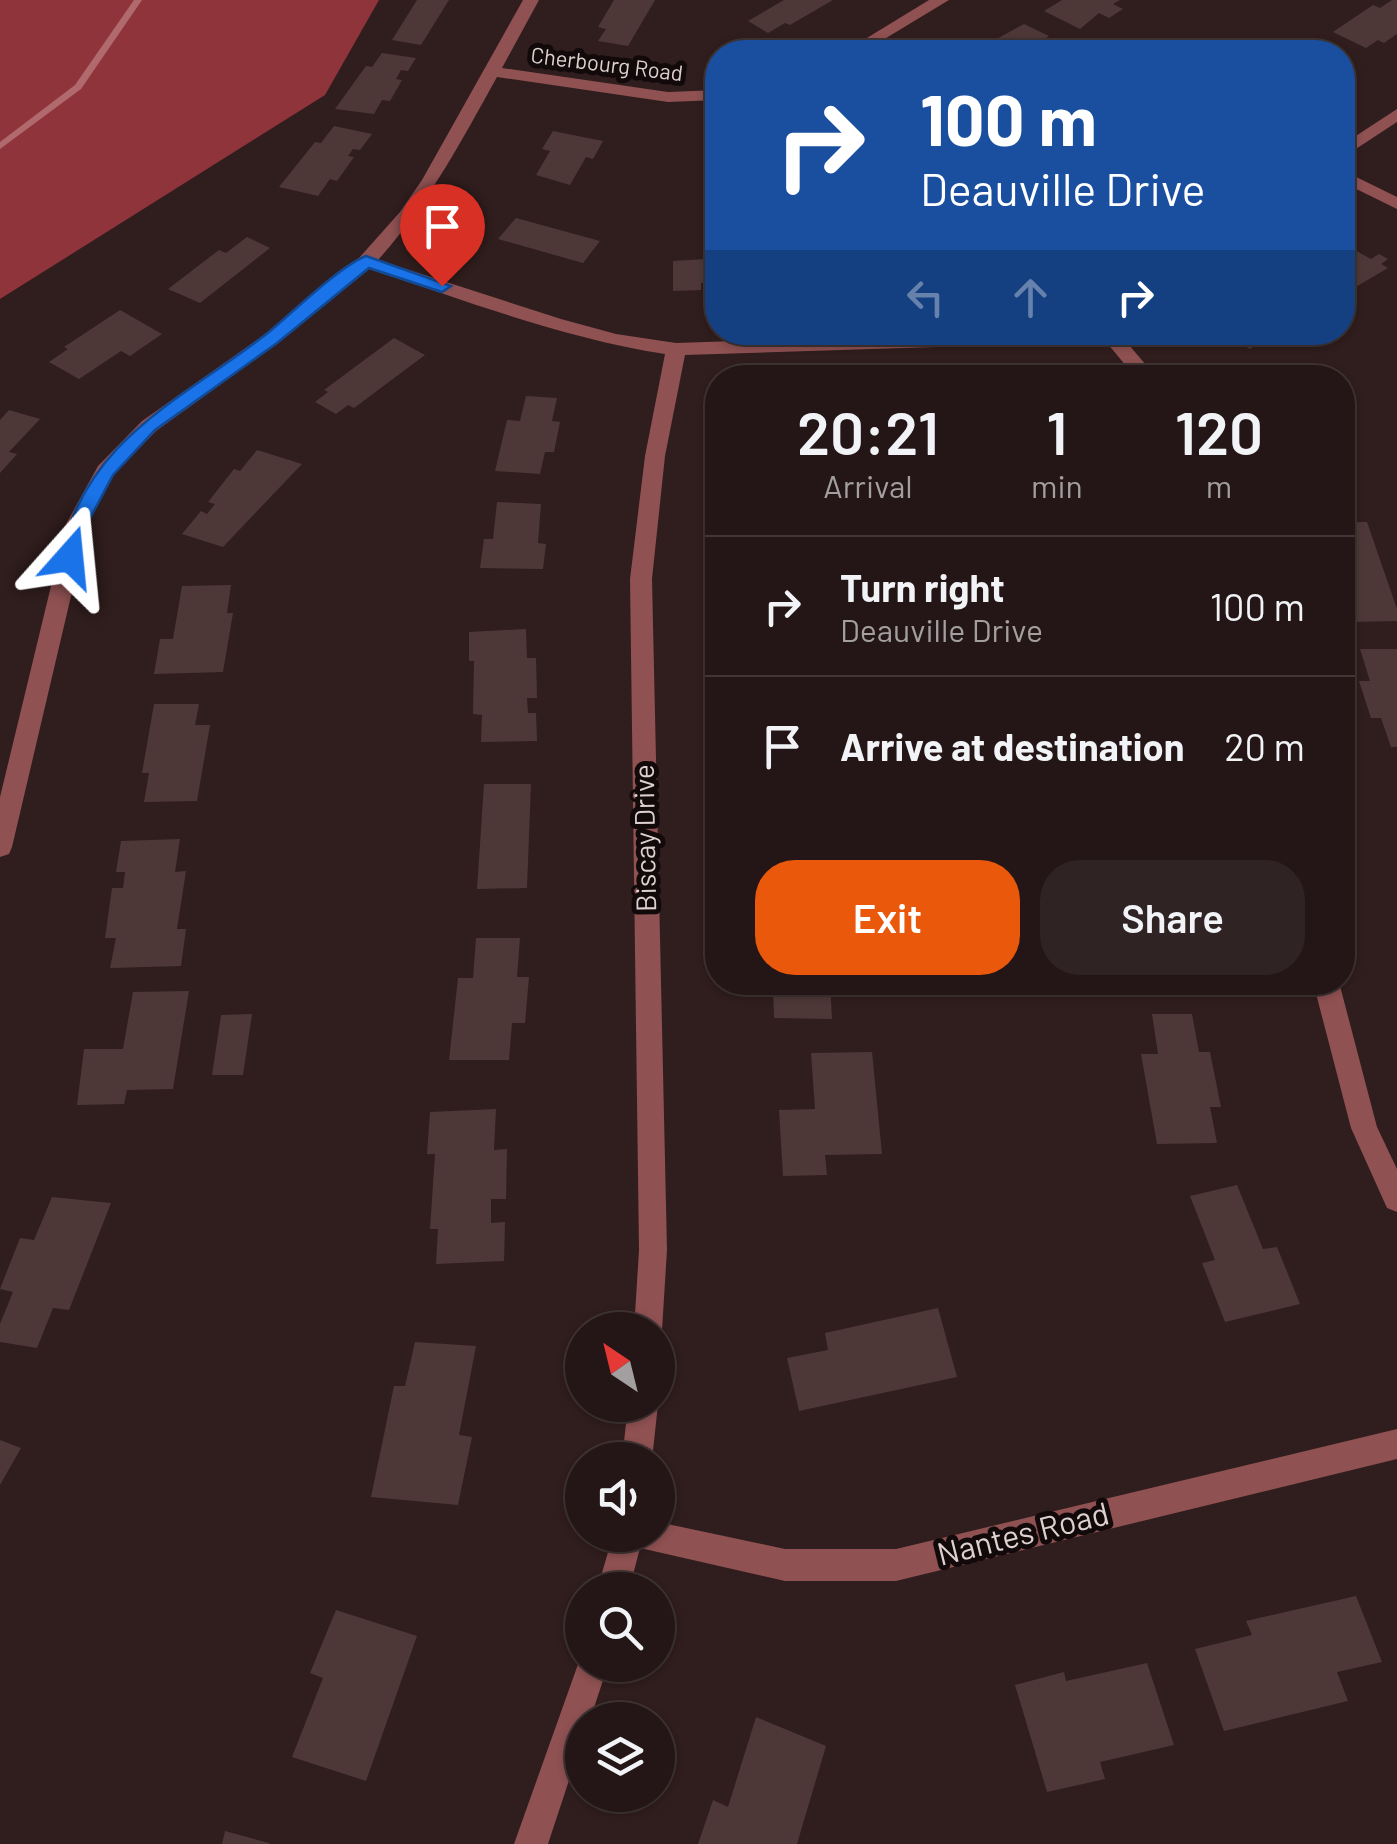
<!DOCTYPE html>
<html lang="en">
<head>
<meta charset="utf-8">
<style>
	body { margin:0; font-family:Barlow,sans-serif; background:#302323; color:#f1f3f6; height:100vh; display:flex; flex-direction:column; font-size:38px; white-space:nowrap }
	* { box-sizing:border-box; margin:0 }
	p { font-size:32px; color:#a39fa1 }
	.icon { flex:none; width:55px; height:55px; fill:none; stroke:currentColor; stroke-width:2; stroke-linecap:round; stroke-linejoin:round }
	.map { position:relative; flex:1; overflow:hidden }
	.sheet { position:absolute; left:705px; top:365px; width:650px; height:630px; display:flex; flex-direction:column; background:#241616; border-radius:40px; box-shadow:0 2px 8px #0004,0 0 0 2px #413535 }
	.sheet>* { flex:none }
	.guide { position:absolute; left:705px; top:40px; width:650px; height:305px; border-radius:40px; box-shadow:0 2px 8px #0004,0 0 0 2px #413535; background:#1a4fa0; color:#fff; overflow:hidden }
	.needle { width:65px; rotate:325deg }
	.buttons { position:absolute; left:565px; top:1312px; display:grid; gap:20px }
	.buttons a { display:grid; place-items:center; width:110px; height:110px; border-radius:50%; background:#241616; box-shadow:0 2px 8px #0004,0 0 0 2px #413535; font-size:50px }
	.pin { position:absolute; display:grid; place-items:center; width:85px; height:85px; color:#fff; margin:-102px -42px; border-radius:50% 50% 50% 0; rotate:-45deg; box-shadow:0 0 10px #0007 }
	.pin .icon { rotate:45deg }
	.me { position:absolute; width:110px; margin:-55px; rotate:18deg; stroke-linejoin:round; filter:drop-shadow(0 0 8px #0008) }
	.turn { display:flex; align-items:center; gap:35px; height:210px; padding:0 50px; font-size:45px }
	.turn .icon { width:130px; height:130px; stroke-width:2.5 }
	.turn b { display:block; font-size:70px; line-height:85px }
	.lanes { display:flex; align-items:center; height:95px; padding:0 50px; background:#0003; justify-content:center; gap:50px; direction:ltr }
	.lanes .off { opacity:.35 }
	.eta { display:flex; justify-content:space-evenly; align-items:center; height:170px; text-align:center }
	.eta b { font-size:60px; font-weight:600; line-height:70px }
	.button { display:flex; gap:20px; margin-top:auto; padding:20px 50px }
	.button a { flex:1; height:115px; border-radius:40px; background:#ea580c; color:#fff; font-size:40px; font-weight:600; line-height:115px; text-align:center }
	.button a+a { background:#302323; color:#f1f3f6 }
	ul { padding:0; list-style:none }
	li { display:flex; align-items:center; gap:30px; height:140px; padding:0 50px; border-top:2px solid #413535 }
	li div { flex:1 }
	li b { display:block; font-size:38px }
	li em { font-style:normal }
	.map>svg:first-child { display:block }
</style>
</head>
<body>
<div class="map">
<svg width="1397" height="1844" viewBox="0 0 1397 1844">
	<rect width="100%" height="100%" fill="#301d1d"/>
	<path fill="#8f343a" d="M 0,0 L 379,0 L 325,95 L 0,299 Z"/>
	<g fill="none" stroke-linecap="round" stroke-linejoin="round">
		<path fill="#b06a6e" fill-rule="evenodd" d="M 134,0 L 142,0 L 81,89 L 0,149 L 0,142 L 75,85 Z"/>
	</g>
	<g fill="#4d3837">
		<path d="M 417,0 L 449,0 L 421,45 L 392,40 Z"/>
		<path d="M 614,0 L 655,0 L 628,46 L 598,41 L 606,29 L 598,27 Z"/>
		<path d="M 784,0 L 833,0 L 790,25 L 785,23 L 768,33 L 748,21 Z"/>
		<path d="M 1062,0 L 1120,0 L 1113,4 L 1123,9 L 1109,18 L 1099,13 L 1080,29 L 1044,11 Z"/>
		<path d="M 1392,0 L 1397,0 L 1397,34 L 1384,43 L 1378,40 L 1366,48 L 1333,32 L 1373,5 L 1380,8 Z"/>
		<path d="M 1024,24 L 1049,36 L 1023,52 L 980,52 L 984,50 L 980,48 Z"/>
		<path d="M 382,53 L 416,58 L 408,71 L 401,70 L 396,79 L 402,80 L 390,101 L 382,100 L 374,114 L 335,109 L 366,66 L 372,67 Z"/>
		<path d="M 334,126 L 372,134 L 360,150 L 353,149 L 348,156 L 354,157 L 337,181 L 330,179 L 318,196 L 279,187 L 315,142 L 321,143 Z"/>
		<path d="M 553,131 L 603,141 L 593,159 L 586,157 L 570,185 L 536,175 L 550,151 L 542,149 Z"/>
		<path d="M 516,218 L 600,241 L 583,263 L 498,239 Z"/>
		<path d="M 247,237 L 270,248 L 200,303 L 168,289 L 219,250 L 226,253 Z"/>
		<path d="M 1344,244 L 1371,259 L 1379,254 L 1388,259 L 1381,264 L 1388,268 L 1342,295 Z"/>
		<path d="M 706,254 L 718,254 L 718,283 L 701,283 L 701,290 L 673,291 L 673,261 L 706,259 Z"/>
		<path d="M 120,310 L 162,334 L 130,356 L 121,351 L 79,379 L 49,362 L 68,349 L 64,347 Z"/>
		<path d="M 1221,332 L 1293,332 L 1281,341 L 1270,335 L 1250,349 Z"/>
		<path d="M 394,338 L 425,355 L 354,408 L 348,405 L 336,414 L 315,402 L 328,392 L 324,390 Z"/>
		<path d="M 526,396 L 557,398 L 552,421 L 560,422 L 554,452 L 545,452 L 540,474 L 495,471 L 507,420 L 520,421 Z"/>
		<path d="M 9,410 L 40,419 L 9,452 L 17,454 L 0,473 L 0,420 Z"/>
		<path d="M 257,450 L 302,464 L 223,547 L 182,534 L 201,511 L 207,514 L 215,504 L 208,502 L 234,469 L 240,471 Z"/>
		<path d="M 497,502 L 541,504 L 538,543 L 546,544 L 543,569 L 480,568 L 484,539 L 493,539 Z"/>
		<path d="M 1342,522 L 1367,522 L 1397,609 L 1397,621 L 1346,622 L 1342,610 Z"/>
		<path d="M 231,585 L 227,613 L 233,613 L 223,672 L 154,674 L 160,639 L 173,639 L 182,586 Z"/>
		<path d="M 526,629 L 527,658 L 536,658 L 537,698 L 527,698 L 528,713 L 536,713 L 537,741 L 481,742 L 482,715 L 473,714 L 474,661 L 469,661 L 469,632 Z"/>
		<path d="M 1360,649 L 1397,649 L 1397,747 L 1391,747 L 1381,718 L 1371,718 L 1359,681 L 1370,681 Z"/>
		<path d="M 154,704 L 199,704 L 195,725 L 210,725 L 197,801 L 144,802 L 149,773 L 142,773 Z"/>
		<path d="M 484,784 L 531,784 L 527,888 L 477,889 Z"/>
		<path d="M 180,839 L 175,872 L 186,871 L 177,929 L 186,929 L 181,966 L 110,968 L 116,938 L 105,938 L 112,888 L 123,888 L 125,872 L 116,872 L 121,841 Z"/>
		<path d="M 476,938 L 520,938 L 517,977 L 529,977 L 525,1023 L 512,1023 L 509,1060 L 449,1060 L 458,978 L 473,978 Z"/>
		<path d="M 773,982 L 830,982 L 832,1019 L 774,1018 Z"/>
		<path d="M 189,991 L 173,1089 L 127,1090 L 124,1104 L 77,1105 L 84,1049 L 123,1049 L 133,992 Z"/>
		<path d="M 252,1014 L 243,1075 L 212,1075 L 221,1015 Z"/>
		<path d="M 1152,1014 L 1192,1014 L 1199,1052 L 1210,1052 L 1221,1107 L 1210,1107 L 1217,1143 L 1157,1144 L 1141,1054 L 1158,1054 Z"/>
		<path d="M 872,1052 L 882,1154 L 825,1155 L 827,1175 L 783,1176 L 779,1110 L 815,1109 L 811,1053 Z"/>
		<path d="M 496,1109 L 494,1150 L 507,1149 L 506,1199 L 491,1199 L 491,1223 L 505,1222 L 504,1261 L 436,1264 L 438,1229 L 430,1229 L 435,1154 L 427,1154 L 430,1112 Z"/>
		<path d="M 1237,1185 L 1263,1249 L 1277,1247 L 1300,1304 L 1225,1322 L 1202,1263 L 1215,1260 L 1190,1196 Z"/>
		<path d="M 52,1197 L 111,1203 L 69,1310 L 53,1308 L 37,1348 L 0,1342 L 0,1324 L 13,1292 L 0,1289 L 20,1238 L 34,1240 Z"/>
		<path d="M 938,1308 L 957,1377 L 799,1411 L 787,1358 L 828,1350 L 825,1333 Z"/>
		<path d="M 415,1342 L 476,1346 L 459,1435 L 472,1437 L 458,1505 L 371,1497 L 394,1386 L 405,1386 Z"/>
		<path d="M 0,1440 L 21,1448 L 0,1485 Z"/>
		<path d="M 1356,1596 L 1382,1662 L 1337,1672 L 1348,1701 L 1224,1731 L 1195,1649 L 1252,1635 L 1246,1621 Z"/>
		<path d="M 336,1610 L 417,1636 L 366,1781 L 292,1757 L 323,1678 L 310,1673 Z"/>
		<path d="M 1147,1663 L 1174,1745 L 1100,1762 L 1105,1779 L 1047,1792 L 1015,1685 L 1064,1672 L 1066,1681 Z"/>
		<path d="M 756,1717 L 826,1746 L 797,1844 L 698,1844 L 713,1800 L 728,1807 Z"/>
		<path d="M 225,1831 L 269,1843 L 269,1844 L 222,1844 Z"/>
	</g>
	<g fill="none" stroke-linecap="round" stroke-linejoin="round">
		<g fill="#8f5152" fill-rule="evenodd">
			<path d="M 523,0 L 539,0 L 502,68 L 668,92 L 718,90 L 718,100 L 668,102 L 497,77 C 461,142 428,204 378,260 L 561,319 L 616,334 L 676,343 L 1010,332 L 1001,338 L 935,347 L 685,355 L 665,456 L 652,579 L 667,1250 L 662,1330 L 658,1340 L 658,1330 L 634,1330 L 639,1250 L 630,579 L 645,456 L 665,354 C 563,338 467,301 369,269 L 278,343 L 156,431 L 113,475 L 88,524 L 12,847 L 9,854 L 0,857 L 0,797 L 66,524 L 98,466 L 142,421 L 264,335 L 359,258 L 400,212 L 422,180 Z"/>
			<path d="M 929,0 L 949,0 L 863,52 L 844,52 Z"/>
			<path d="M 1397,109 L 1397,122 L 1342,158 L 1342,145 Z"/>
			<path d="M 1342,170 L 1397,197 L 1397,209 L 1342,182 Z"/>
			<path d="M 1098,332 L 1118,332 L 1157,378 L 1136,378 Z"/>
			<path d="M 1313,982 L 1339,982 L 1377,1127 L 1397,1169 L 1397,1212 L 1387,1208 L 1351,1128 Z"/>
			<path d="M 628,1405 L 658,1404 L 652,1460 L 622,1460 Z"/>
			<path d="M 1397,1429 L 1397,1459 L 896,1581 L 785,1581 L 640,1548 L 629,1590 L 597,1590 L 613,1535 L 658,1535 L 658,1522 L 785,1549 L 896,1549 Z"/>
			<path d="M 582,1653 L 582,1665 L 608,1665 L 590,1720 L 582,1720 L 582,1741 L 548,1844 L 514,1844 Z"/>
		</g>
	</g>
	<path fill="#1a73e8" stroke="#114b97" stroke-width="2.5" d="M 366,256 L 451,286 L 442,292 L 369,268 L 277,343 L 155,430 L 113,475 L 87,524 L 77,562 L 63,562 L 60,557 C 87,437 181,401 269,332 C 293,312 340,266 366,256 Z"/>
	<g text-anchor="middle" stroke-width="10" stroke-linejoin="round" paint-order="stroke">
		<g font-size="22" fill="#ded0d0" stroke="#120a0a">
			<text transform="translate(607 64) rotate(7)" y="8">Cherbourg Road</text>
		</g>
		<g font-size="28" fill="#ded0d0" stroke="#120a0a">
			<text transform="translate(645 838) rotate(-91)" y="10">Biscay Drive</text>
		</g>
		<g font-size="32" fill="#ded0d0" stroke="#120a0a">
			<text transform="translate(1023 1534) rotate(-14)" y="11">Nantes Road</text>
		</g>
	</g>
</svg>
<div class="buttons">
<a><svg class="needle" viewBox="-14 -14 28 28"><path d="M0-13l5 13h-10z" fill="#e53935"/><path d="M0 13l5-13h-10z" fill="#a39fa1"/></svg></a>
<a><svg class="icon" aria-label="sound" viewBox="0 0 24 24"><path d="M4 9h4l5-4v14l-5-4H4zM17 9q2 3 0 6"/></svg></a>
<a><svg class="icon" aria-label="search" viewBox="0 0 24 24"><circle cx="10" cy="10" r="6"/><path d="M15 15l6 6"/></svg></a>
<a><svg class="icon" aria-label="layers" viewBox="0 0 24 24"><path d="M12 4l9 5-9 5-9-5zM3 14l9 5 9-5"/></svg></a>
</div>
<div class="pin" style="left:442px;top:286px;background:#d93025"><svg class="icon" aria-label="arrive" viewBox="0 0 24 24"><path d="M6 21V4h12l-3 4 3 4H6"/></svg></div>
<svg class="me" style="left:70px;top:557px" viewBox="-20 -20 40 40"><path d="M0-17L14 15 0 8-14 15z" fill="#1a73e8" stroke="#fff" stroke-width="4"/></svg>
<div class="guide">
<div class="turn"><svg class="icon" aria-label="right" viewBox="0 0 24 24"><path d="M7 20v-9h11M14 6l5 5-5 5"/></svg><div><b>100 m</b>Deauville Drive</div></div>
<div class="lanes"><svg class="icon off" aria-label="left" viewBox="0 0 24 24"><path d="M17 20v-9H6M10 6l-5 5 5 5"/></svg><svg class="icon off" aria-label="ahead" viewBox="0 0 24 24"><path d="M12 20V5M6 11l6-6 6 6"/></svg><svg class="icon" aria-label="right" viewBox="0 0 24 24"><path d="M7 20v-9h11M14 6l5 5-5 5"/></svg></div>
</div>
<section class="sheet">
<div class="eta">
<div><b>20:21</b><p>Arrival</p></div>
<div><b>1</b><p>min</p></div>
<div><b>120</b><p>m</p></div>
</div>
<ul>
<li><svg class="icon" aria-label="right" viewBox="0 0 24 24"><path d="M7 20v-9h11M14 6l5 5-5 5"/></svg><div><b>Turn right</b><p>Deauville Drive</p></div><em>100 m</em></li>
<li><svg class="icon" aria-label="arrive" viewBox="0 0 24 24"><path d="M6 21V4h12l-3 4 3 4H6"/></svg><div><b>Arrive at destination</b></div><em>20 m</em></li>
</ul>
<div class="button"><a>Exit</a><a>Share</a></div>
</section>
</div>
</body>
</html>
